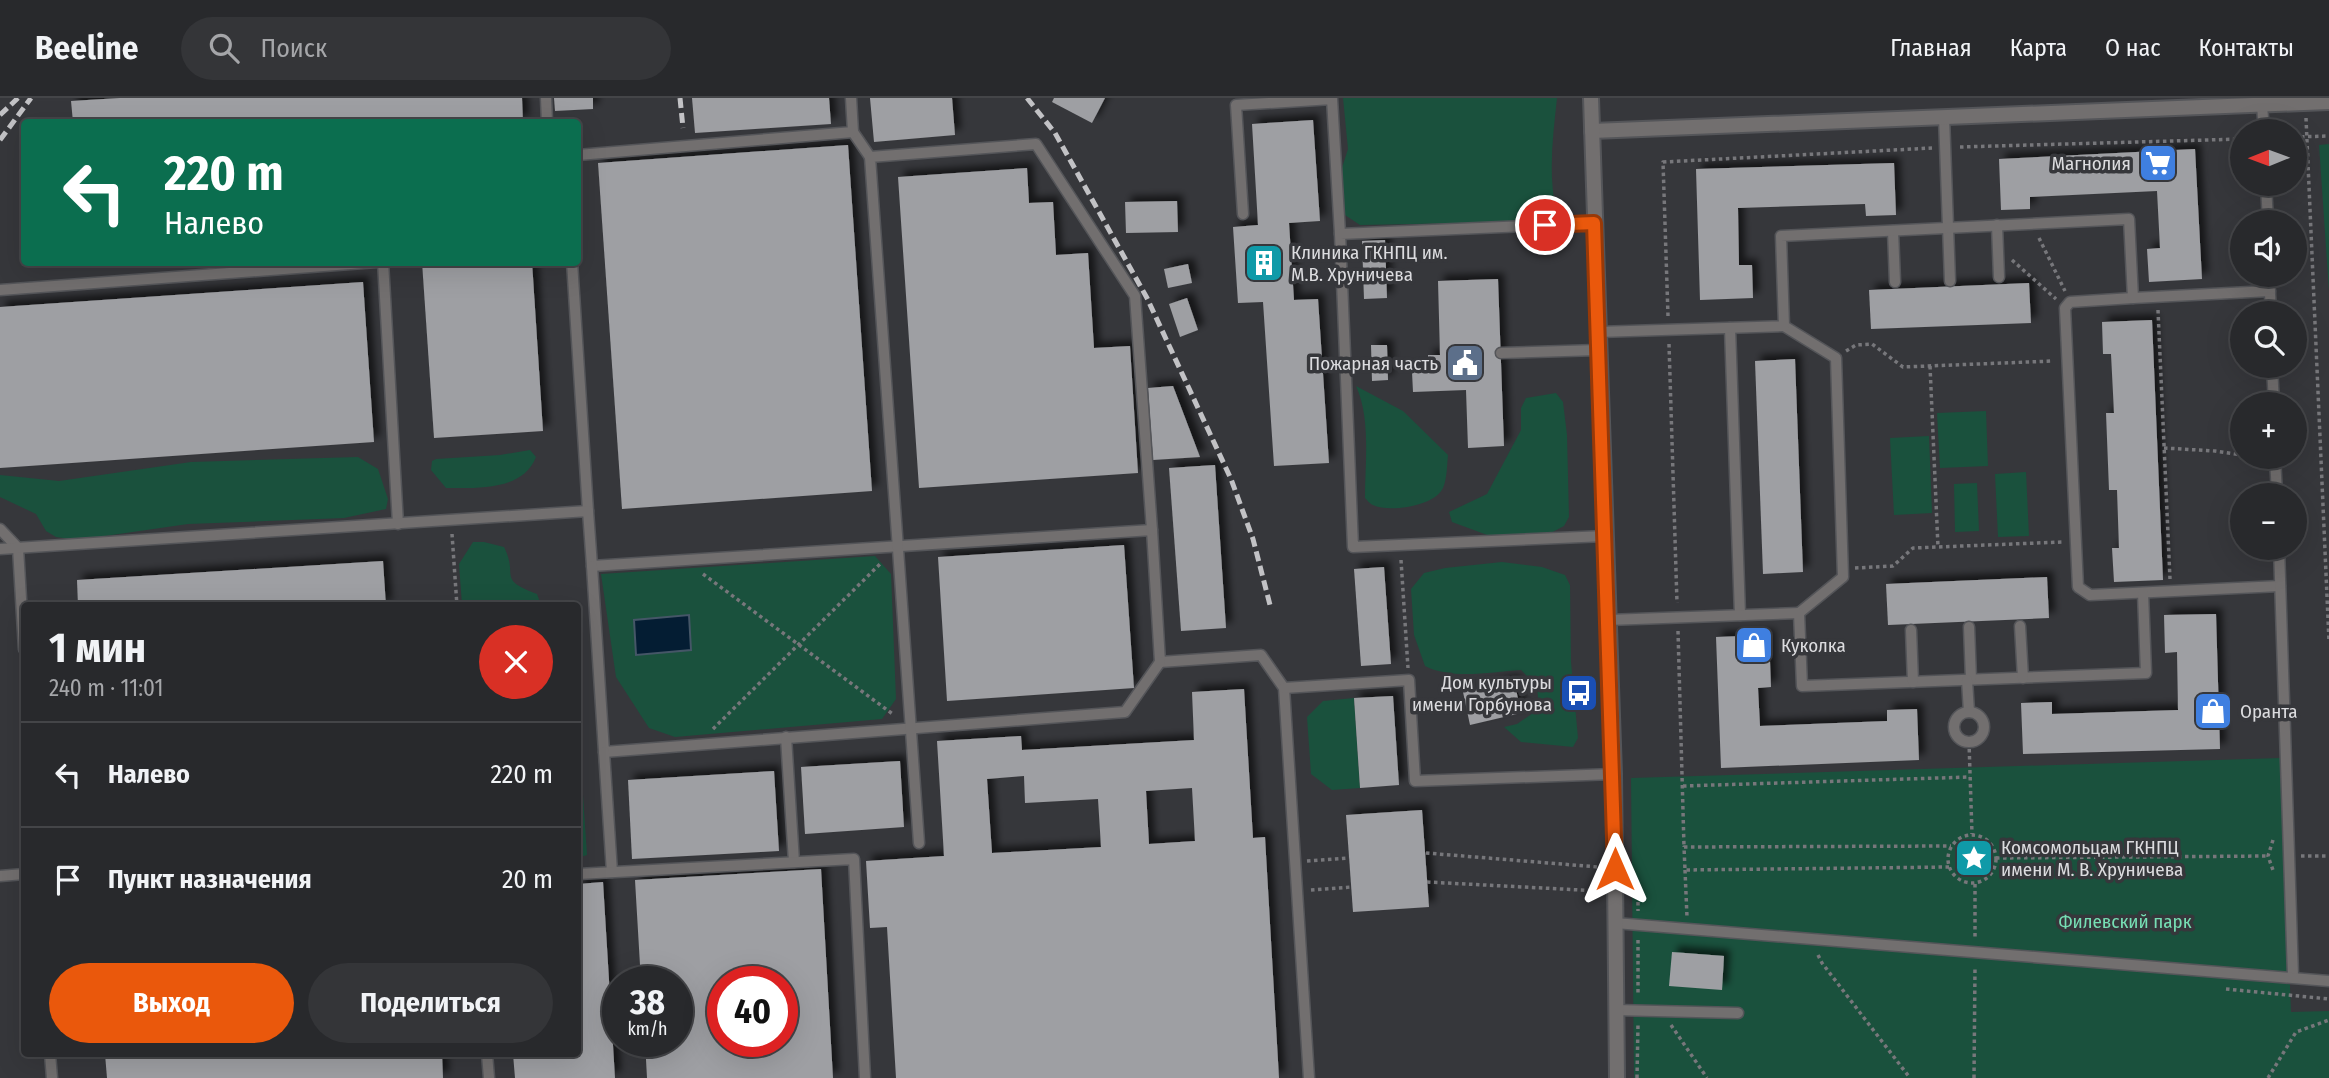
<!DOCTYPE html>
<html lang="ru">
<head>
<meta charset="utf-8">
<style>
	body { margin:0; font-family:"Fira Sans Condensed",sans-serif; background:#343538; color:#f1f3f6; height:100vh; display:flex; flex-direction:column; font-size:26px; white-space:nowrap }
	* { box-sizing:border-box; margin:0 }
	p { font-size:23px; color:#a5a6a9 }
	.icon { flex:none; width:38px; height:38px; fill:none; stroke:currentColor; stroke-width:2; stroke-linecap:round; stroke-linejoin:round }
	.map { position:relative; flex:1; overflow:hidden }
	.drawer { position:absolute; left:21px; top:504px; width:560px; height:455px; display:flex; flex-direction:column; background:#28292c; border-radius:7px; box-shadow:0 7px 28px #0002,0 0 0 2px #444548 }
	.drawer>* { flex:none }
	.banner { position:absolute; left:21px; top:21px; width:560px; height:147px; border-radius:7px; box-shadow:0 7px 28px #0002,0 0 0 2px #444548; background:#0b6e4f; color:#fff; overflow:hidden }
	.needle { width:46px; rotate:269deg }
	.fabs { position:absolute; left:2230px; top:21px; display:grid; gap:14px }
	.fabs a { display:grid; place-items:center; width:77px; height:77px; border-radius:50%; background:#28292c; box-shadow:0 7px 28px #0002,0 0 0 2px #444548; font-size:35px }
	.speed { position:absolute; left:602px; top:868px; display:flex; gap:14px; font-size:35px; font-weight:700; text-align:center }
	.speed>* { display:grid; place-content:center; width:91px; height:91px; border-radius:50%; background:#28292c; box-shadow:0 7px 28px #0002,0 0 0 2px #444548; line-height:1 }
	.speed small { font-size:18px; font-weight:400 }
	.speed .limit { border:10px solid #d22; background:#fff; color:#111 }
	.pin { position:absolute; display:grid; place-items:center; width:60px; height:60px; color:#fff; margin:-30px; border:4px solid #fff; border-radius:50%; box-shadow:0 2px 7px #0007 }
	.me { position:absolute; width:77px; margin:-38px; rotate:0deg; stroke-linejoin:round; filter:drop-shadow(0 0 5px #0008) }
	.turn { display:flex; align-items:center; gap:24px; height:147px; padding:0 28px; font-size:32px }
	.turn .icon { width:91px; height:91px; stroke-width:2.5 }
	.turn b { display:block; font-size:49px; line-height:60px }
	.round { display:grid; place-items:center; flex:none; width:74px; height:74px; border-radius:37px; background:#343538 }
	.overview { display:flex; align-items:center; justify-content:space-between; height:119px; padding:0 28px }
	h1 { font-size:42px; font-weight:700; line-height:52px }
	.action { display:flex; gap:14px; margin-top:auto; padding:14px 28px }
	.action a { flex:1; height:80px; border-radius:42px; background:#ea580c; color:#fff; font-size:28px; font-weight:700; line-height:80px; text-align:center }
	.action a+a { background:#343538; color:#f1f3f6 }
	ul { padding:0; list-style:none }
	li { display:flex; align-items:center; gap:21px; height:105px; padding:0 28px; border-top:2px solid #444548 }
	li div { flex:1 }
	li b { display:block; font-size:26px }
	li em { font-style:normal }
	header { display:flex; align-items:center; gap:42px; box-sizing:border-box; height:98px; padding:0 35px; background:#28292c; border-bottom:2px solid #444548 }
	header strong { font-size:33px }
	nav { display:flex; gap:38px; margin-inline-start:auto; font-size:24px }
	.search { width:490px; height:63px; background:#343538; display:flex; align-items:center; gap:18px; box-sizing:border-box; padding:0 24px; border-radius:38px; color:#a5a6a9; font-size:26px }
	.map>svg:first-child { display:block }
</style>
</head>
<body>
<header>
<strong>Beeline</strong>
<div class="search"><svg class="icon" aria-label="search" viewBox="0 0 24 24"><circle cx="10" cy="10" r="6"/><path d="M15 15l6 6"/></svg>Поиск</div>
<nav><a>Главная</a><a>Карта</a><a>О нас</a><a>Контакты</a></nav>
</header>
<div class="map">
<svg width="2329" height="980" viewBox="0 0 2329 980">
	<defs>
		<filter id="shadow"><feDropShadow dx="6" dy="-6" stdDeviation="3.5" flood-color="#0009"/></filter>
	</defs>
	<rect width="100%" height="100%" fill="#36373b"/>
	<g fill="#1a513d">
		<path d="M 1343,0 L 1557,0 C 1553,38 1548,75 1556,112 L 1513,124 L 1360,127 L 1342,115 L 1341,73 L 1348,51 Z"/>
		<path d="M 2329,46 L 2329,193 L 2319,47 Z"/>
		<path d="M 1356,288 L 1403,313 L 1448,357 C 1447,367 1447,381 1443,390 C 1435,408 1389,415 1373,407 C 1370,406 1367,402 1365,400 C 1365,365 1371,321 1356,288 Z"/>
		<path d="M 1556,295 L 1563,304 L 1567,337 L 1569,419 L 1564,428 L 1545,438 L 1490,438 L 1452,424 L 1449,414 L 1487,396 L 1521,332 L 1521,310 L 1526,300 Z"/>
		<path d="M 1986,313 L 1988,368 L 1940,370 L 1937,315 Z"/>
		<path d="M 1929,338 L 1932,415 L 1894,417 L 1890,340 Z"/>
		<path d="M 530,352 L 536,359 C 523,393 477,390 446,390 L 431,372 L 432,363 L 436,361 L 500,357 Z"/>
		<path d="M 358,359 L 378,371 L 388,401 L 386,411 L 344,420 L 188,426 L 77,442 L 56,439 L 46,433 L 36,416 L 0,399 L 0,377 L 59,383 L 191,364 Z"/>
		<path d="M 2026,374 L 2029,438 L 1998,439 L 1995,376 Z"/>
		<path d="M 1977,385 L 1979,433 L 1955,434 L 1954,386 Z"/>
		<path d="M 473,444 L 484,444 L 504,449 C 519,478 496,481 537,496 L 541,507 L 462,507 L 459,466 Z"/>
		<path d="M 875,458 L 891,476 L 896,601 L 882,621 L 675,639 L 649,630 L 616,579 L 601,476 Z"/>
		<path d="M 1502,464 L 1542,469 L 1565,477 L 1570,487 L 1571,564 L 1578,640 L 1573,649 L 1521,644 L 1504,629 L 1517,626 L 1539,611 L 1537,588 L 1521,572 C 1491,574 1453,582 1425,568 L 1414,537 L 1411,491 L 1424,475 L 1445,470 Z"/>
		<path d="M 1354,600 L 1360,690 L 1332,692 L 1311,676 L 1307,619 L 1323,603 Z"/>
		<path d="M 2281,660 L 2291,914 L 2329,913 L 2329,980 L 1634,980 L 1631,680 Z"/>
		<path d="M 578,681 L 582,682 L 587,757 L 578,760 Z"/>
	</g>
	<path fill="#041d33" stroke="#455667" stroke-width="2" d="M 689,517 L 691,552 L 636,557 L 634,522 Z"/>
	<g fill="#9e9fa3" fill-rule="evenodd" filter="url(#shadow)">
		<path d="M 120,0 L 522,0 L 523,24 L 73,24 L 71,3 Z"/>
		<path d="M 554,0 L 593,0 L 593,11 L 555,13 Z"/>
		<path d="M 692,0 L 829,0 L 831,26 L 695,35 Z"/>
		<path d="M 870,0 L 952,0 L 955,37 L 874,44 Z"/>
		<path d="M 1054,0 L 1105,0 L 1092,25 L 1052,4 Z"/>
		<path d="M 1313,22 L 1320,123 L 1289,125 L 1294,202 L 1318,201 L 1329,365 L 1274,368 L 1263,204 L 1238,205 L 1233,129 L 1258,127 L 1252,26 Z"/>
		<path d="M 848,47 L 872,393 L 622,411 L 598,65 Z"/>
		<path d="M 2195,51 L 2202,181 L 2149,184 L 2147,151 L 2160,150 L 2157,93 L 2030,99 L 2030,111 L 2001,112 L 1999,61 Z"/>
		<path d="M 1894,65 L 1896,117 L 1866,118 L 1865,106 L 1738,110 L 1739,167 L 1752,167 L 1753,200 L 1700,202 L 1696,71 Z"/>
		<path d="M 1027,70 L 1029,105 L 1053,104 L 1056,157 L 1088,155 L 1094,250 L 1130,248 L 1138,375 L 919,390 L 898,79 Z"/>
		<path d="M 1177,103 L 1178,134 L 1126,135 L 1125,104 Z"/>
		<path d="M 1385,142 L 1387,200 L 1364,201 L 1362,143 Z"/>
		<path d="M 422,164 L 532,164 L 543,333 L 434,340 Z"/>
		<path d="M 1188,166 L 1192,185 L 1168,190 L 1164,171 Z"/>
		<path d="M 1498,181 L 1504,348 L 1468,350 L 1466,292 L 1413,294 L 1412,274 L 1428,273 L 1428,257 L 1440,257 L 1438,183 Z"/>
		<path d="M 363,184 L 374,344 L 0,370 L 0,209 Z"/>
		<path d="M 2029,185 L 2031,225 L 1871,231 L 1869,192 Z"/>
		<path d="M 1187,200 L 1198,232 L 1180,239 L 1169,206 Z"/>
		<path d="M 2152,222 L 2163,482 L 2114,484 L 2112,450 L 2119,450 L 2117,392 L 2109,392 L 2106,315 L 2114,315 L 2111,256 L 2103,256 L 2102,224 Z"/>
		<path d="M 1371,247 L 1387,247 L 1388,282 L 1372,283 Z"/>
		<path d="M 1795,261 L 1803,474 L 1763,476 L 1755,263 Z"/>
		<path d="M 1173,288 L 1200,359 L 1153,362 L 1148,290 Z"/>
		<path d="M 1215,367 L 1226,530 L 1181,533 L 1169,370 Z"/>
		<path d="M 1124,447 L 1134,590 L 947,603 L 938,459 Z"/>
		<path d="M 383,463 L 386,508 L 78,508 L 77,482 Z"/>
		<path d="M 1384,469 L 1391,566 L 1361,568 L 1354,471 Z"/>
		<path d="M 2047,479 L 2049,520 L 1888,527 L 1886,486 Z"/>
		<path d="M 2216,516 L 2220,651 L 2023,656 L 2021,605 L 2052,604 L 2052,616 L 2178,612 L 2177,554 L 2165,555 L 2164,517 Z"/>
		<path d="M 1769,537 L 1771,589 L 1758,590 L 1760,628 L 1887,623 L 1887,612 L 1917,611 L 1919,662 L 1721,670 L 1716,539 Z"/>
		<path d="M 1514,582 L 1521,615 L 1470,627 L 1463,594 Z"/>
		<path d="M 1244,591 L 1253,740 L 1265,739 L 1279,980 L 896,980 L 887,829 L 870,830 L 866,763 L 944,758 L 937,643 L 1021,638 L 1022,652 L 1194,642 L 1192,594 ZM 1024,678 L 1025,705 L 1098,701 L 1101,749 L 992,755 L 987,681 ZM 1192,690 L 1195,743 L 1149,746 L 1146,693 Z"/>
		<path d="M 1393,598 L 1399,687 L 1360,690 L 1354,600 Z"/>
		<path d="M 900,663 L 904,729 L 805,736 L 801,669 Z"/>
		<path d="M 774,673 L 779,753 L 632,761 L 628,682 Z"/>
		<path d="M 1422,712 L 1429,809 L 1353,814 L 1346,717 Z"/>
		<path d="M 821,771 L 833,980 L 647,980 L 645,943 L 677,943 L 677,884 L 641,884 L 635,782 ZM 723,884 L 782,884 L 782,943 L 723,943 Z"/>
		<path d="M 603,784 L 615,980 L 515,980 L 513,956 L 578,956 L 578,786 Z"/>
		<path d="M 1672,854 L 1724,858 L 1722,892 L 1669,888 Z"/>
		<path d="M 105,956 L 442,956 L 443,980 L 107,980 Z"/>
	</g>
	<g fill="none" stroke-linecap="round" stroke-linejoin="round">
		<defs>
			<g id="service">
				<path d="M 546,0 L 547,24"/>
				<path d="M 2262,7 L 2264,33"/>
				<path d="M 1944,19 L 1950,183"/>
				<path d="M 853,34 L 870,59"/>
				<path d="M 578,57 L 853,34 L 851,0"/>
				<path d="M 2266,86 L 2268,124"/>
				<path d="M 1243,116 L 1236,7 L 1332,1 L 1340,136"/>
				<path d="M 1594,125 L 1340,136 L 1353,449 L 1605,438"/>
				<path d="M 1997,127 L 1999,179"/>
				<path d="M 1893,133 L 1895,184"/>
				<path d="M 383,164 L 398,426"/>
				<path d="M 572,164 L 588,413"/>
				<path d="M 2269,177 L 2271,215"/>
				<path d="M 0,192 L 377,164"/>
				<path d="M 2133,200 L 2070,204 L 2065,210 L 2078,489 L 2090,497 L 2280,488"/>
				<path d="M 1784,228 L 1836,260 L 1843,479 L 1799,515"/>
				<path d="M 1730,230 L 1740,517"/>
				<path d="M 1598,234 L 1784,228 L 1781,138 L 2129,121 L 2133,200 L 2270,193"/>
				<path d="M 1501,255 L 1598,252"/>
				<path d="M 2272,268 L 2274,306"/>
				<path d="M 2275,359 L 2277,397"/>
				<path d="M 0,431 L 18,450 L 24,551"/>
				<path d="M 2279,450 L 2293,878"/>
				<path d="M 0,451 L 588,413 L 592,468 L 1152,432 L 1160,564 L 1261,557 L 1284,590 L 1309,980"/>
				<path d="M 592,468 L 604,654 L 1125,614 L 1160,564"/>
				<path d="M 1608,522 L 1799,515 L 1802,588 L 2146,575 L 2143,495"/>
				<path d="M 2020,528 L 2023,580"/>
				<path d="M 1969,529 L 1971,581"/>
				<path d="M 1911,532 L 1913,584"/>
				<path d="M 1967,582 L 1969,614"/>
				<path d="M 1284,590 L 1409,582 L 1415,683 L 1614,676"/>
				<circle cx="1969" cy="629" r="15"/>
				<path d="M 786,639 L 794,764"/>
				<path d="M 604,654 L 612,774"/>
				<path d="M 919,745 L 870,59 L 1036,46 L 1135,198 L 1152,432"/>
				<path d="M 578,776 L 854,761 L 865,980"/>
				<path d="M 0,778 L 24,776"/>
				<path d="M 1615,825 L 2329,883"/>
				<path d="M 1615,912 L 1738,915"/>
				<path d="M 50,956 L 52,980"/>
				<path d="M 487,956 L 489,980"/>
			</g>
			<path id="minor" d="M 1592,33 L 2329,4"/>
			<path id="tertiary" d="M 1591,0 L 1614,676 L 1617,980"/>
		</defs>
		<use href="#service" stroke="#545559" stroke-width="13"/>
		<use href="#minor" stroke="#545559" stroke-width="18"/>
		<use href="#tertiary" stroke="#545559" stroke-width="18"/>
		<g stroke="#77777b" stroke-width="3.5" stroke-dasharray="3.5 3.5" stroke-linecap="butt">
			<path d="M 2306,20 L 2329,544"/>
			<path d="M 2294,39 L 2329,38"/>
			<path d="M 1960,49 L 2242,41"/>
			<path d="M 2294,73 L 2308,72"/>
			<path d="M 2039,140 L 2065,193"/>
			<path d="M 2012,162 L 2056,201"/>
			<path d="M 2158,212 L 2170,481"/>
			<path d="M 1668,218 L 1663,64 L 1932,50"/>
			<path d="M 1669,246 L 1677,505"/>
			<path d="M 1846,253 L 1856,247 L 1872,246 L 1903,269 L 2053,263"/>
			<path d="M 1930,268 L 1938,449"/>
			<path d="M 2164,350 L 2215,353 L 2242,357"/>
			<path d="M 2249,359 L 2261,361"/>
			<path d="M 452,436 L 457,508"/>
			<path d="M 1401,462 L 1408,570"/>
			<path d="M 1855,470 L 1893,468 L 1913,450 L 2062,444"/>
			<path d="M 703,476 L 894,617"/>
			<path d="M 1678,533 L 1684,749"/>
			<path d="M 713,631 L 882,464"/>
			<path d="M 1969,644 L 1972,736"/>
			<path d="M 1683,688 L 1970,679"/>
			<circle cx="1972" cy="761" r="24"/>
			<path d="M 2273,742 L 2268,758 L 2274,775"/>
			<path d="M 1426,755 L 1598,769"/>
			<path d="M 2301,758 L 2327,758"/>
			<path d="M 1996,760 L 2268,758"/>
			<path d="M 1307,763 L 1349,760"/>
			<path d="M 1949,769 L 1685,772 L 1684,749 L 1951,748"/>
			<path d="M 1685,772 L 1687,819"/>
			<path d="M 1427,784 L 1600,793"/>
			<path d="M 1975,786 L 1975,840"/>
			<path d="M 1311,792 L 1351,789"/>
			<path d="M 1632,795 L 1638,796 L 1638,813"/>
			<path d="M 1638,842 L 1638,897"/>
			<path d="M 1818,857 L 1822,865 L 1910,980"/>
			<path d="M 2226,891 L 2329,901"/>
			<path d="M 1671,927 L 1707,980"/>
			<path d="M 1637,980 L 1638,926"/>
			<path d="M 1974,980 L 1975,869"/>
			<path d="M 2268,980 L 2296,934 L 2329,922"/>
		</g>
		<use href="#service" stroke="#726f6f" stroke-width="10"/>
		<use href="#minor" stroke="#726f6f" stroke-width="14"/>
		<use href="#tertiary" stroke="#726f6f" stroke-width="14"/>
		<g stroke="#c2c2c5" stroke-width="5" stroke-dasharray="10 5" stroke-linecap="butt">
			<path d="M 680,0 L 683,30"/>
			<path d="M 1027,0 L 1055,35 L 1147,200 L 1231,381 L 1253,441 L 1270,507"/>
			<path d="M 0,17 L 18,0"/>
			<path d="M 0,42 L 31,0"/>
		</g>
	</g>
	<g fill="none" stroke-linecap="round" stroke-linejoin="round">
		<defs>
			<path id="route" d="M 1545,127 L 1594,125 L 1615,771"/>
		</defs>
		<use href="#route" stroke="#983908" stroke-width="18"/>
		<use href="#route" stroke="#ea580c" stroke-width="12"/>
	</g>
	<defs>
		<symbol id="supermarket-square" viewBox="-11 -11 22 22"><rect x="-9" y="-9" width="18" height="18" rx="4" fill="#3f7fe0" stroke="#36373b"/><path d="M-6-5.5h2.5l.6 2H6L4.5 2H-2.5L-4.4-4H-6ZM-1.5 3.2a1.3 1.3 0 1 0 .1 0ZM3 3.2a1.3 1.3 0 1 0 .1 0Z" fill="#fff"/></symbol>
		<symbol id="building-square" viewBox="-11 -11 22 22"><rect x="-9" y="-9" width="18" height="18" rx="4" fill="#0f9aa8" stroke="#36373b"/><path d="M-4-6H4V6H1V3H-1V6H-4ZM-2.5-4.3h1.7v1.8h-1.7ZM.8-4.3h1.7v1.8H.8ZM-2.5-1h1.7V.8h-1.7ZM.8-1h1.7V.8H.8Z" fill="#fff"/></symbol>
		<symbol id="civic-square" viewBox="-11 -11 22 22"><rect x="-9" y="-9" width="18" height="18" rx="4" fill="#5c6f8a" stroke="#36373b"/><path d="M-.6-6.5H3V-4.5H.6V-3L4-1V1h2V6H-6V1h2V-1L-.6-3ZM-1.2 2.5V6h2.4V2.5Z" fill="#fff"/></symbol>
		<symbol id="shop-square" viewBox="-11 -11 22 22"><rect x="-9" y="-9" width="18" height="18" rx="4" fill="#3f7fe0" stroke="#36373b"/><path d="M-5-2.5h2.3a2.7 3.5 0 0 1 5.4 0H5L5.5 6h-11ZM-1.5-2.5h3a1.5 2.3 0 0 0-3 0Z" fill="#fff"/></symbol>
		<symbol id="bus-square" viewBox="-11 -11 22 22"><rect x="-9" y="-9" width="18" height="18" rx="4" fill="#1a4fb4" stroke="#36373b"/><path d="M-5-6H5V4H4V6H2V4H-2V6H-4V4H-5ZM-3.5-4V0h7V-4ZM-3.5 1.2v1.5H-2V1.2ZM2 1.2v1.5H3.5V1.2Z" fill="#fff"/></symbol>
		<symbol id="sight-square" viewBox="-11 -11 22 22"><rect x="-9" y="-9" width="18" height="18" rx="4" fill="#0f9aa8" stroke="#36373b"/><path d="M0-6L1.8-2.2L6-1.7L2.9 1.2L3.7 5.4L0 3.3L-3.7 5.4L-2.9 1.2L-6-1.7L-1.8-2.2Z" fill="#fff"/></symbol>
	</defs>
	<g fill-rule="evenodd">
		<use href="#supermarket-square" x="2136" y="43" width="44" height="44"/>
		<use href="#building-square" x="1242" y="143" width="44" height="44"/>
		<use href="#civic-square" x="1443" y="243" width="44" height="44"/>
		<use href="#shop-square" x="1732" y="525" width="44" height="44"/>
		<use href="#bus-square" x="1557" y="573" width="44" height="44"/>
		<use href="#shop-square" x="2191" y="591" width="44" height="44"/>
		<use href="#sight-square" x="1952" y="738" width="44" height="44"/>
	</g>
	<g text-anchor="middle" stroke-width="7" stroke-linejoin="round" paint-order="stroke">
		<g font-size="19" fill="#dcdcdf" stroke="#36373b" text-anchor="start">
			<text x="2131" y="72" text-anchor="end">Магнолия</text>
			<text x="1291" y="161">Клиника ГКНПЦ им.<tspan x="1291" dy="22">М.В. Хруничева</tspan></text>
			<text x="1438" y="272" text-anchor="end">Пожарная часть</text>
			<text x="1781" y="554">Куколка</text>
			<text x="1552" y="591" text-anchor="end">Дом культуры<tspan x="1552" dy="22">имени Горбунова</tspan></text>
			<text x="2240" y="620">Оранта</text>
			<text x="2001" y="756">Комсомольцам ГКНПЦ<tspan x="2001" dy="22">имени М. В. Хруничева</tspan></text>
		</g>
		<g font-size="19" fill="#76dfb4" stroke="#36373b">
			<text x="2125" y="830">Филевский парк</text>
		</g>
	</g>
</svg>
<div class="fabs">
<a><svg class="needle" viewBox="-14 -14 28 28"><path d="M0-13l5 13h-10z" fill="#e53935"/><path d="M0 13l5-13h-10z" fill="#a5a6a9"/></svg></a>
<a><svg class="icon" aria-label="sound" viewBox="0 0 24 24"><path d="M4 9h4l5-4v14l-5-4H4zM17 9q2 3 0 6"/></svg></a>
<a><svg class="icon" aria-label="search" viewBox="0 0 24 24"><circle cx="10" cy="10" r="6"/><path d="M15 15l6 6"/></svg></a>
<a>+</a>
<a>−</a>
</div>
<div class="speed"><div>38<small>km/h</small></div><div class="limit">40</div></div>
<div class="pin" style="left:1545px;top:127px;background:#d93025"><svg class="icon" aria-label="arrive" viewBox="0 0 24 24"><path d="M6 21V4h12l-3 4 3 4H6"/></svg></div>
<svg class="me" style="left:1615px;top:771px" viewBox="-20 -20 40 40"><path d="M0-17L14 15 0 8-14 15z" fill="#ea580c" stroke="#fff" stroke-width="4"/></svg>
<div class="banner">
<div class="turn"><svg class="icon" aria-label="left" viewBox="0 0 24 24"><path d="M17 20v-9H6M10 6l-5 5 5 5"/></svg><div><b>220 m</b>Налево</div></div>
</div>
<section class="drawer">
<div class="overview"><div><h1>1 мин</h1><p>240 m · 11:01</p></div><a class="round" style="background:#d93025;color:#fff"><svg class="icon" aria-label="close" viewBox="0 0 24 24"><path d="M6 6l12 12M18 6L6 18"/></svg></a></div>
<ul>
<li><svg class="icon" aria-label="left" viewBox="0 0 24 24"><path d="M17 20v-9H6M10 6l-5 5 5 5"/></svg><div><b>Налево</b></div><em>220 m</em></li>
<li><svg class="icon" aria-label="arrive" viewBox="0 0 24 24"><path d="M6 21V4h12l-3 4 3 4H6"/></svg><div><b>Пункт назначения</b></div><em>20 m</em></li>
</ul>
<div class="action"><a>Выход</a><a>Поделиться</a></div>
</section>
</div>
</body>
</html>
